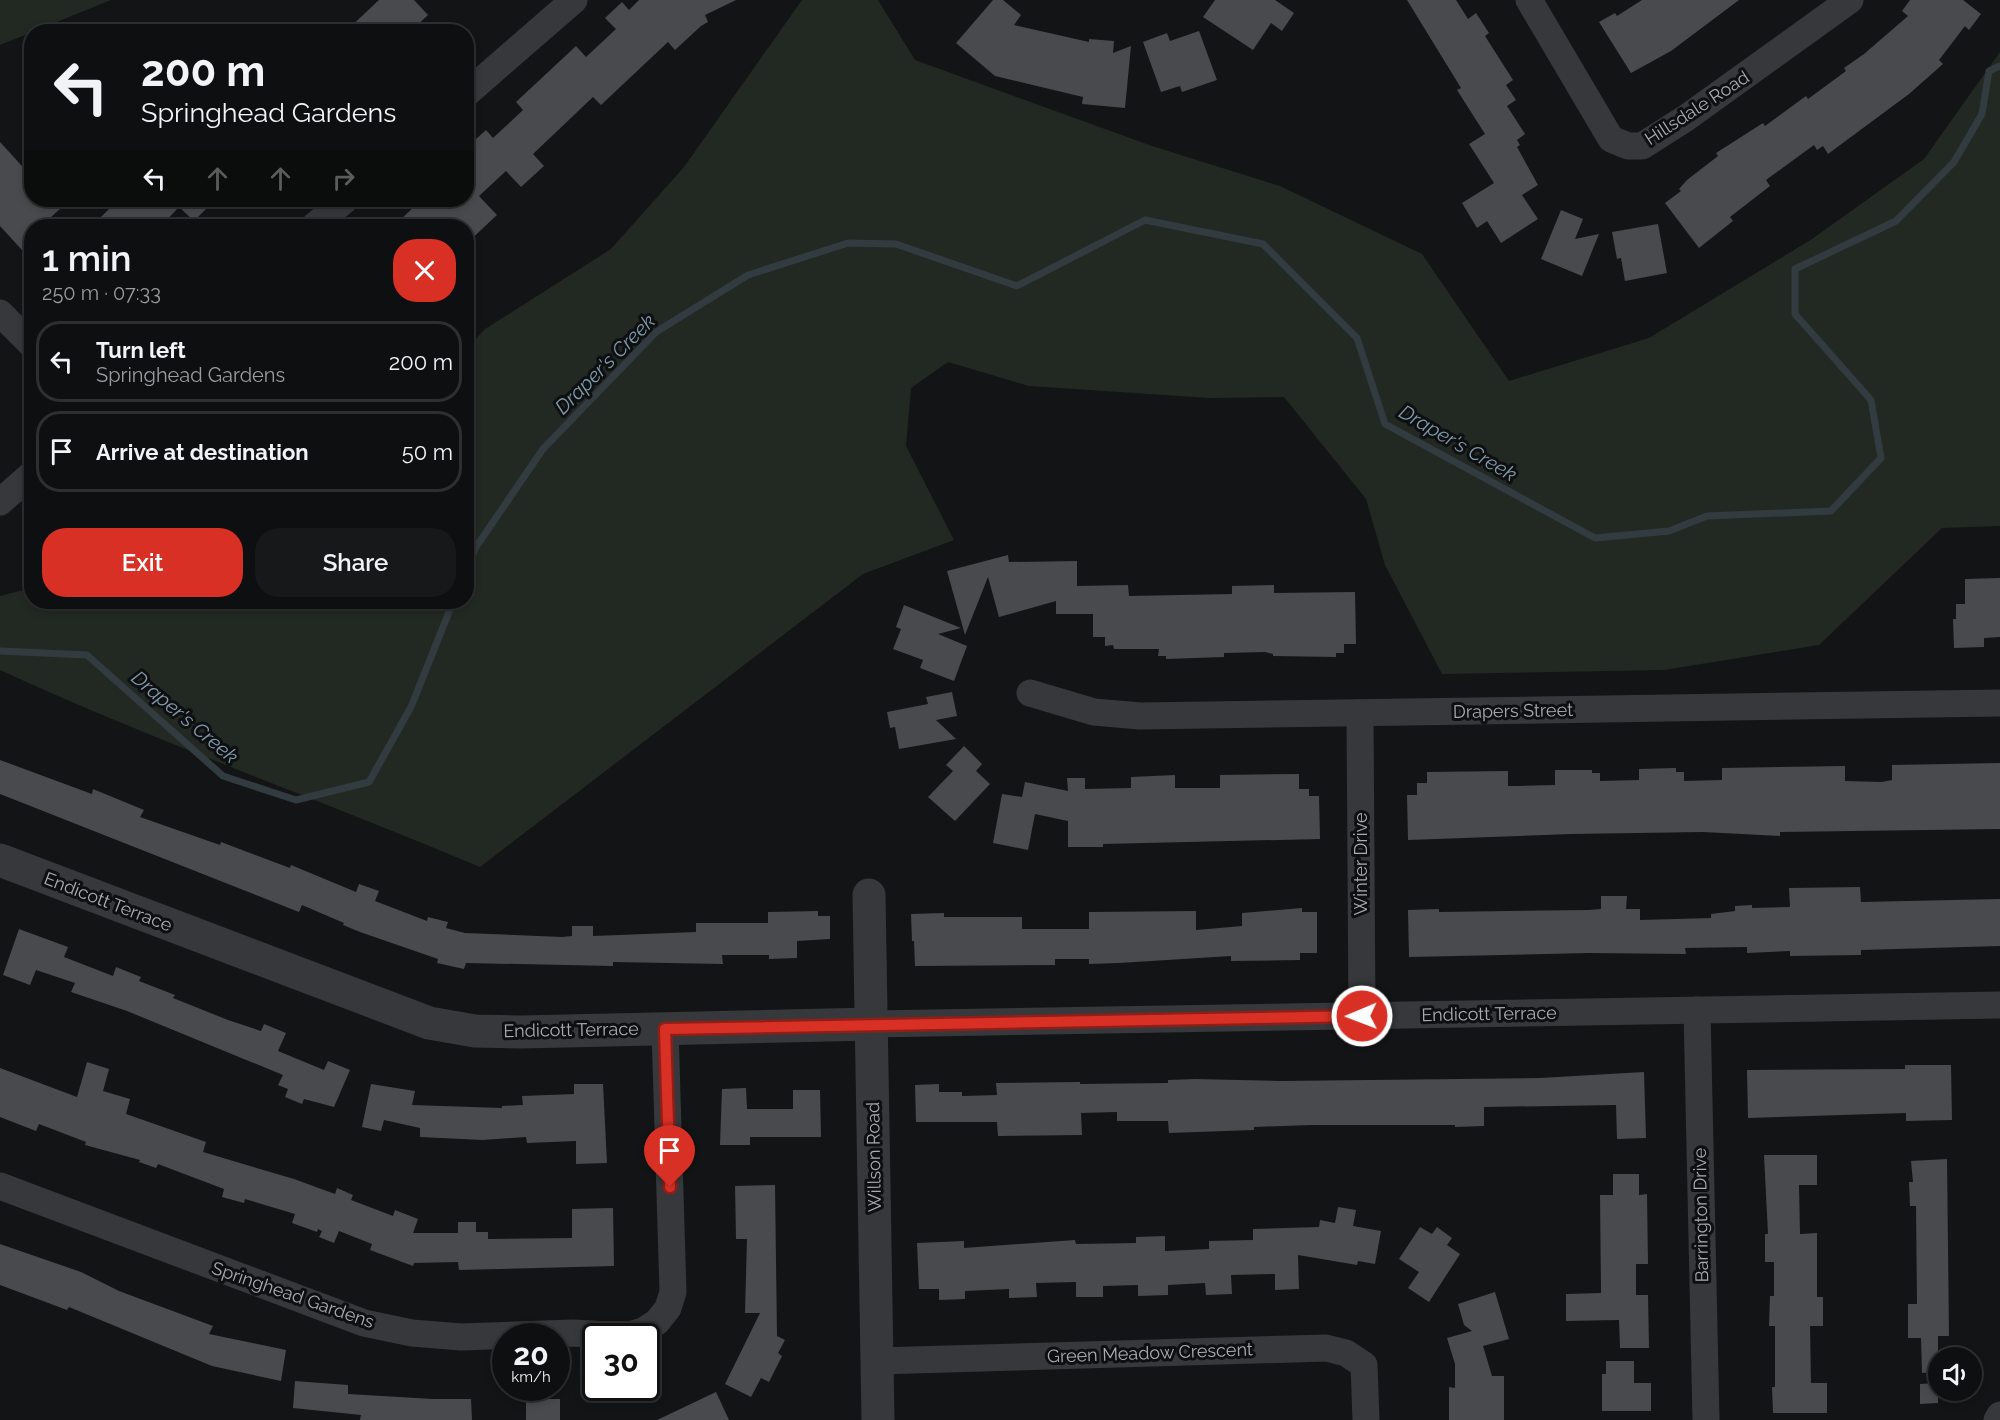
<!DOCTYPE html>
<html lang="en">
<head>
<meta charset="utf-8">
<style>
	body { margin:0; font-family:Raleway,sans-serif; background:#171819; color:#f1f3f6; height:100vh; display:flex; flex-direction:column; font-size:22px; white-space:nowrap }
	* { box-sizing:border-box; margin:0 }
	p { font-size:20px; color:#9b9c9f }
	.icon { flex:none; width:33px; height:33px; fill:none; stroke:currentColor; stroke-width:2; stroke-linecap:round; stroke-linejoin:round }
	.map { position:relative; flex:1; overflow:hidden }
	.drawer { position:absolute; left:24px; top:219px; width:450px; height:390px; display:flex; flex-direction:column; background:#0e0f10; border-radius:24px; box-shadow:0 3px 9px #0003,0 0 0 2px #2e2f30 }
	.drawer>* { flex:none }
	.top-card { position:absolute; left:24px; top:24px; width:450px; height:183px; border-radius:24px; box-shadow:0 3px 9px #0003,0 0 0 2px #2e2f30; background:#0e0f10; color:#f1f3f6; overflow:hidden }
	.fabs { position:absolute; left:1928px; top:1347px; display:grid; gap:12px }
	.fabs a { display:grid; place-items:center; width:54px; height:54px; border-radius:50%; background:#0e0f10; box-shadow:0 3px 9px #0003,0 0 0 2px #2e2f30; font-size:30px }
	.speed { position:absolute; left:492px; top:1323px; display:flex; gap:12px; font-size:30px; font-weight:700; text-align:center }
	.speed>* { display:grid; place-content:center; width:78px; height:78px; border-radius:50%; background:#0e0f10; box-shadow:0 3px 9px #0003,0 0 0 2px #2e2f30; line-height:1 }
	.speed small { font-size:15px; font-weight:400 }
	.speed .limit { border:3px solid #111; border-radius:9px; background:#fff; color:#111 }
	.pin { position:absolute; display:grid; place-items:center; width:51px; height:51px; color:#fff; margin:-62px -26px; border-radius:50% 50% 50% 0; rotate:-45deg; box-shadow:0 0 6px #0007 }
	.pin .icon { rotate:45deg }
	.me { position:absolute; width:66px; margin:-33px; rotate:269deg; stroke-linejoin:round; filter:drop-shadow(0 0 4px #0008) }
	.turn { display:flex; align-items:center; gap:21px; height:126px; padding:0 18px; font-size:27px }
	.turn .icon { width:78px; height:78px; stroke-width:2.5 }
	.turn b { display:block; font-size:42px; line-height:51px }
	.lanes { display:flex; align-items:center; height:57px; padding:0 18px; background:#0003; justify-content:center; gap:30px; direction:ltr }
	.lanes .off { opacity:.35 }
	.round { display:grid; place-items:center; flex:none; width:63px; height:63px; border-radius:24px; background:#171819 }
	.headline { display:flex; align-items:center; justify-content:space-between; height:102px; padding:0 18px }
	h1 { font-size:36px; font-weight:600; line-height:45px }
	.cta { display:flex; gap:12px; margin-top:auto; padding:12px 18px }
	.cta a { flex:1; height:69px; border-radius:24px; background:#d93025; color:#fff; font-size:24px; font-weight:600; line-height:69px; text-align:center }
	.cta a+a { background:#171819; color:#f1f3f6 }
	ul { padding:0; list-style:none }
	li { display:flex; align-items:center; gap:18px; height:81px; margin:0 12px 9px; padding:0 6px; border:3px solid #2e2f30; border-radius:24px }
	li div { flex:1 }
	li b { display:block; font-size:22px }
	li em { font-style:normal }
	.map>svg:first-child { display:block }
</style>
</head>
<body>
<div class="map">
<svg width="2000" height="1420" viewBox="0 0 2000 1420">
	<rect width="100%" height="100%" fill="#131415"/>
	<g fill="#222923">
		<path d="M 0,0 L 111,0 L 0,45 Z"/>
		<path d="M 802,0 L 878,0 L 915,60 L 1152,146 L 1280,186 L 1422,254 L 1509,381 L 1649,338 L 1812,239 L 1924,159 L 2000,52 L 2000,526 L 1942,528 L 1819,645 L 1664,670 L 1442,674 L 1385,565 L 1366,499 L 1284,397 L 1209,398 L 1029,386 L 948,362 L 911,388 L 906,446 L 954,540 L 863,574 L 480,867 C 321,800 157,742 0,670 L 0,596 L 31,588 L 32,602 L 466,602 L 467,348 L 485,329 L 611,249 L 684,167 Z"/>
	</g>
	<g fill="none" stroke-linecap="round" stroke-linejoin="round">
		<g stroke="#323b40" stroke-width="7">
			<path d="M 466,569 L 476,547 L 543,449 L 656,332 L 748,275 L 848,243 L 896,244 L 1017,286 L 1145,220 L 1263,244 L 1357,338 L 1385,424 L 1595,538 L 1669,531 L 1707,516 L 1831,511 L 1881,458 L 1871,400 L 1795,314 L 1795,269 L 1896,221 L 1954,162 L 1982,114 L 1989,71 L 2000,66"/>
			<path d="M 0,651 L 87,655 L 223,776 L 296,800 L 369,782 L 411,707 L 453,602"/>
		</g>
	</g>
	<g fill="#484a4d">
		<path d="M 379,0 L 414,0 L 428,15 L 410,32 L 345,32 Z"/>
		<path d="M 639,0 L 736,0 L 705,15 L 708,22 L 701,26 L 675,50 L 668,42 L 601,105 L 593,97 L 533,154 L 544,166 L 521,187 L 506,171 L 479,196 L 497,215 L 466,244 L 466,226 L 394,226 L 421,200 L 466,200 L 466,148 L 486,130 L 493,138 L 523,110 L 516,102 L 576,46 L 586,57 L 616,29 L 605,18 L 622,2 L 629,10 Z"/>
		<path d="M 993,0 L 1003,0 L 1021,15 L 1014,25 L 1089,42 L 1089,39 L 1114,41 L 1113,53 L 1131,46 L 1125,108 L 1082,104 L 1083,97 L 995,76 L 956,43 Z"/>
		<path d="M 1215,0 L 1275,0 L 1294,13 L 1282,31 L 1271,23 L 1253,50 L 1203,17 Z"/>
		<path d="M 1407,0 L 1456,0 L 1468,19 L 1476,13 L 1489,33 L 1485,36 L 1513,80 L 1506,85 L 1516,100 L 1507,106 L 1525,134 L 1517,140 L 1520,145 L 1517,147 L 1538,185 L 1522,195 L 1538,219 L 1501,243 L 1487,221 L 1477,228 L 1462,203 L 1494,183 L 1469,144 L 1485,134 L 1457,90 L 1461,88 Z"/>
		<path d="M 1642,0 L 1739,0 L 1671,51 L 1631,73 L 1599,22 L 1615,13 L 1617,16 Z"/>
		<path d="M 1910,0 L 1963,0 L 1981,14 L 1969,30 L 1965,26 L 1939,60 L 1943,64 L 1909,94 L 1828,154 L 1823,146 L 1817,150 L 1814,145 L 1766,180 L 1770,186 L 1730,217 L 1733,221 L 1699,248 L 1665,203 L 1681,191 L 1679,189 L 1687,180 L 1718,156 L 1716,153 L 1763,123 L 1765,126 L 1806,96 L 1808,99 L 1846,71 L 1844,68 L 1864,54 L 1908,16 L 1902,11 Z"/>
		<path d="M 1199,31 L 1217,80 L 1182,92 L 1180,86 L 1161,92 L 1143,42 L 1167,33 L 1170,41 Z"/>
		<path d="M 0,142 L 32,177 L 32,200 L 70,200 L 41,226 L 32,226 L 32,242 L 22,250 L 0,226 Z"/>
		<path d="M 118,200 L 215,200 L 194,221 L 179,207 L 161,226 L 92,226 Z"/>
		<path d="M 1561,210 L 1583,219 L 1575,239 L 1599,234 L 1582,276 L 1541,259 Z"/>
		<path d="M 1658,224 L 1667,273 L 1625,281 L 1621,258 L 1617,259 L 1612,232 Z"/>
		<path d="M 1008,555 L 1009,562 L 1077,561 L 1077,586 L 1128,585 L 1129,596 L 1232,594 L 1232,586 L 1274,585 L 1274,593 L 1355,592 L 1356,644 L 1344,644 L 1344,653 L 1336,653 L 1336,657 L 1273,656 L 1273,654 L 1265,652 L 1224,653 L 1224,657 L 1166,659 L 1166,656 L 1158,656 L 1159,649 L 1114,649 L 1113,645 L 1105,646 L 1105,637 L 1093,637 L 1093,614 L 1056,614 L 1056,601 L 999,617 L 988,577 L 965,635 L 947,571 Z"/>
		<path d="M 2000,578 L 2000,637 L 1984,638 L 1984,647 L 1954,648 L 1953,619 L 1956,619 L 1956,604 L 1965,604 L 1965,579 Z"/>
		<path d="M 904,605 L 961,628 L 938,634 L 967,646 L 954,681 L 920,668 L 923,660 L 893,649 L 901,629 L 896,627 Z"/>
		<path d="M 952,692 L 957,716 L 936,720 L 956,739 L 899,749 L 895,727 L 890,728 L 887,712 L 928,704 L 926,697 Z"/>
		<path d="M 964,746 L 982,764 L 976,771 L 990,784 L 955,821 L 928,797 L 953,771 L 946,765 Z"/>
		<path d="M 0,760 L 92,794 L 93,789 L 144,810 L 140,817 L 220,845 L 221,842 L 290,868 L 291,865 L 356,892 L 359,884 L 379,891 L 375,901 L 427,921 L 428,917 L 448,922 L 446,928 L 465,933 L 562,937 L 572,936 L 572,926 L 593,926 L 593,936 L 696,932 L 696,923 L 768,923 L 768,912 L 818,911 L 818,916 L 830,916 L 830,939 L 797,941 L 797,958 L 769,959 L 769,955 L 722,955 L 723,964 L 613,962 L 613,966 L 466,963 L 464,969 L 437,963 L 438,959 L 360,932 L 343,925 L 344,923 L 302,905 L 299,912 L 0,794 Z"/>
		<path d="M 2000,763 L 2000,829 L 1780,832 L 1780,836 L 1703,832 L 1571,834 L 1408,840 L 1407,795 L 1417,795 L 1417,783 L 1427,783 L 1427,772 L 1508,771 L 1508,786 L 1518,786 L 1555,785 L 1555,770 L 1592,770 L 1592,773 L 1600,773 L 1600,781 L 1639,780 L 1639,769 L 1676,768 L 1676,772 L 1684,772 L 1684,781 L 1722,780 L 1722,768 L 1845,766 L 1845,781 L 1882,782 L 1892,780 L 1892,765 Z"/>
		<path d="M 1299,774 L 1299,789 L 1309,789 L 1309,796 L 1319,796 L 1320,839 L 1103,844 L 1103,847 L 1068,847 L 1068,821 L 1035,814 L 1028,850 L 993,843 L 1002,794 L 1022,797 L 1025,782 L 1068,791 L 1067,778 L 1085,778 L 1085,789 L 1131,788 L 1131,777 L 1175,775 L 1175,788 L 1220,788 L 1220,775 Z"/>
		<path d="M 1860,887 L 1861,902 L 2000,899 L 2000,946 L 1861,950 L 1861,955 L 1790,956 L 1790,951 L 1747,953 L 1747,947 L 1685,948 L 1686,954 L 1589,953 L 1409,957 L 1408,910 L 1439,909 L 1439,912 L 1588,910 L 1601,909 L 1601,896 L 1627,896 L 1626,909 L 1640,909 L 1640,920 L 1711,918 L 1711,914 L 1735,911 L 1735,906 L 1752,905 L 1752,908 L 1790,907 L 1789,888 Z"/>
		<path d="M 1302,908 L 1302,912 L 1317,912 L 1317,953 L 1300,953 L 1300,960 L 1231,961 L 1231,956 L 1119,963 L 1089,964 L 1089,959 L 1055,959 L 1055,965 L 915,966 L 914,941 L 912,941 L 911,914 L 944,913 L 944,917 L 1022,917 L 1022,929 L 1089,929 L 1089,912 L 1196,911 L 1196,930 L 1242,926 L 1242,913 Z"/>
		<path d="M 19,929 L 68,947 L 64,957 L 113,976 L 116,967 L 141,977 L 139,981 L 175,995 L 173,998 L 228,1020 L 261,1031 L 264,1024 L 286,1033 L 278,1051 L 324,1070 L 328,1061 L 350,1070 L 334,1107 L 304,1099 L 302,1104 L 285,1097 L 288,1089 L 278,1085 L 283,1075 L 127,1011 L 71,992 L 75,983 L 36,970 L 30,985 L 3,975 Z"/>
		<path d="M 87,1062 L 109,1069 L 103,1091 L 130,1099 L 126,1114 L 206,1142 L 203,1152 L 294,1179 L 335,1194 L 337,1188 L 353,1195 L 351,1200 L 393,1216 L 395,1210 L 418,1219 L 413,1233 L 458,1233 L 458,1222 L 476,1222 L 476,1232 L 488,1232 L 488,1239 L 572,1238 L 572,1209 L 613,1208 L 614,1266 L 459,1270 L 458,1262 L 414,1263 L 413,1266 L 370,1250 L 372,1244 L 339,1231 L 334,1243 L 319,1237 L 322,1231 L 318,1229 L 317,1232 L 292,1223 L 295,1214 L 245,1199 L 244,1203 L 222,1197 L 224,1189 L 158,1164 L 156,1168 L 139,1162 L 140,1160 L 85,1145 L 86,1142 L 39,1124 L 36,1131 L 0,1117 L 0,1068 L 77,1097 Z"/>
		<path d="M 1905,1065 L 1951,1065 L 1952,1120 L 1906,1121 L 1906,1113 L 1748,1118 L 1747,1070 L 1905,1069 Z"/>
		<path d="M 1644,1072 L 1646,1138 L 1617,1139 L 1616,1105 L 1484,1107 L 1484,1126 L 1455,1127 L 1455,1125 L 1310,1125 L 1254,1127 L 1254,1130 L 1169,1133 L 1168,1121 L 1117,1121 L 1117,1112 L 1081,1113 L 1082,1135 L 998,1136 L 997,1122 L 916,1122 L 915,1085 L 939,1084 L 939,1092 L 962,1092 L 962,1096 L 997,1095 L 996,1083 L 1080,1082 L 1080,1084 L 1168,1083 L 1168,1080 L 1195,1079 L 1281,1081 L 1540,1078 Z"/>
		<path d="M 371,1084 L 415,1091 L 412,1105 L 502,1108 L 502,1106 L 523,1105 L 522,1096 L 574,1094 L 574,1084 L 603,1084 L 607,1163 L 576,1164 L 576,1141 L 527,1143 L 526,1137 L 483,1140 L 420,1137 L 420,1128 L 384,1120 L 381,1131 L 362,1127 Z"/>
		<path d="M 746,1088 L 747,1109 L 793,1109 L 793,1090 L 820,1090 L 821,1137 L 750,1137 L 750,1145 L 720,1145 L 722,1089 Z"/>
		<path d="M 1764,1155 L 1817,1155 L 1817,1185 L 1799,1185 L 1800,1234 L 1817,1233 L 1817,1297 L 1823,1297 L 1823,1326 L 1810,1326 L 1811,1383 L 1827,1383 L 1827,1413 L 1773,1413 L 1772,1387 L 1775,1387 L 1775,1326 L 1769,1326 L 1770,1296 L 1774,1296 L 1774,1262 L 1765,1262 L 1765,1234 L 1768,1234 Z"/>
		<path d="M 1947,1159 L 1949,1336 L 1938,1336 L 1938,1372 L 1922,1373 L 1921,1338 L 1908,1338 L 1908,1304 L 1917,1304 L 1916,1206 L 1910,1206 L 1909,1182 L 1913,1182 L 1911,1161 Z"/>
		<path d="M 1613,1174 L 1639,1174 L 1639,1195 L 1647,1194 L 1648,1264 L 1636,1264 L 1636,1295 L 1648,1295 L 1649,1348 L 1620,1348 L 1619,1320 L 1566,1321 L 1566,1294 L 1601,1293 L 1600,1195 L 1613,1195 Z"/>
		<path d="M 775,1185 L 777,1336 L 785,1340 L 778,1353 L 782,1356 L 769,1382 L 761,1378 L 751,1397 L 725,1384 L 760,1313 L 745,1313 L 747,1239 L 736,1239 L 735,1186 Z"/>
		<path d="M 1338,1207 L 1356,1210 L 1353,1226 L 1381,1231 L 1375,1264 L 1358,1261 L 1357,1265 L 1298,1255 L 1299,1289 L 1275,1290 L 1275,1274 L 1231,1275 L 1232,1294 L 1206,1295 L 1205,1283 L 1168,1285 L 1168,1295 L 1138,1296 L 1138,1285 L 1103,1286 L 1103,1297 L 1076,1297 L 1076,1282 L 1036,1283 L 1037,1297 L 1009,1298 L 1009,1289 L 965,1291 L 965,1299 L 939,1300 L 939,1289 L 919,1289 L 917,1243 L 964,1241 L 964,1248 L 1075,1240 L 1076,1244 L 1136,1243 L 1136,1237 L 1165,1236 L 1165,1251 L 1209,1249 L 1209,1241 L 1253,1240 L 1253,1229 L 1319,1227 L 1320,1220 L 1335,1223 Z"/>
		<path d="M 1420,1227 L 1432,1234 L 1437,1227 L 1452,1238 L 1447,1245 L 1460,1254 L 1429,1302 L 1408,1288 L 1419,1272 L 1399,1259 Z"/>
		<path d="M 0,1244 L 81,1272 L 119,1291 L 213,1326 L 209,1334 L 286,1350 L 281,1381 L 212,1366 L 69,1307 L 67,1310 L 0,1285 Z"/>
		<path d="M 1495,1292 L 1509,1339 L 1483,1346 L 1492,1376 L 1504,1376 L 1504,1420 L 1449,1420 L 1449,1387 L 1455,1388 L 1455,1364 L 1447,1338 L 1472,1331 L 1464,1325 L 1458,1304 Z"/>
		<path d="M 1606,1361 L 1634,1361 L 1634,1383 L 1651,1383 L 1651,1411 L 1602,1411 L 1602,1374 L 1606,1374 Z"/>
		<path d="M 295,1381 L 348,1385 L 348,1394 L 433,1399 L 471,1399 L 472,1420 L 360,1420 L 361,1415 L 293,1408 Z"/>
		<path d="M 1938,1383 L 1938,1403 L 1920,1404 L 1920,1384 Z"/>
		<path d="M 716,1392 L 729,1420 L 657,1420 Z"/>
		<rect x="526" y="1399" width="34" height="21"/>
	</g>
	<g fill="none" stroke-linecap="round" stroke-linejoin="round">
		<g stroke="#37383b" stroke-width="27">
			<path d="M 1529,0 L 1611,139 L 1628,146 L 1642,146 L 1686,118 L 1850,0"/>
			<path d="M 466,94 L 574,0"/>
			<path d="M 314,226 L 345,200"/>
			<path d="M 0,313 L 32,345"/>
			<path d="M 0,502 L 32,474"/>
			<path d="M 1030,693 L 1094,712 L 1140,716 L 2000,703"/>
			<path d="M 1360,713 L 1362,1016"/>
			<path d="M 1697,1010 L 1706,1420"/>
			<path d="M 872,1024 L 2000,1005"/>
			<path d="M 0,1186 L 364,1323 L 412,1333 L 461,1337 L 573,1333 L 626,1336 L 643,1331 L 657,1322 L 668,1308 L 673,1292 L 665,1029"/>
			<path d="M 877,1361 L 1326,1348 L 1346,1353 L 1364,1365 L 1366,1420"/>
			<path d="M 1997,1420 L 2000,1415"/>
		</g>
		<g stroke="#37383b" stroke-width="33">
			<path d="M 0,860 L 429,1023 L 475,1031 L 521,1032 L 872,1024"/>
			<path d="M 869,895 L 878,1420"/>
		</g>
	</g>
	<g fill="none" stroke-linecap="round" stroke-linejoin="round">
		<defs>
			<path id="route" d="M 670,1187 L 665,1029 L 1362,1016"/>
		</defs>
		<use href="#route" stroke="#8d1f18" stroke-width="15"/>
		<use href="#route" stroke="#d93025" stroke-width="10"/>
	</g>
	<g text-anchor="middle" stroke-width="6" stroke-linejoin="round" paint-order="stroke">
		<g font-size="18" fill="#a7acb4" stroke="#0e0f10">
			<text transform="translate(1697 108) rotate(-33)" y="6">Hillsdale Road</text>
			<text transform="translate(1513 711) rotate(-1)" y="6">Drapers Street</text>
			<text transform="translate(1361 864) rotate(-90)" y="6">Winter Drive</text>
			<text transform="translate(108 902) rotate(21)" y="6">Endicott Terrace</text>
			<text transform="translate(1489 1014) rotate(-1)" y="6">Endicott Terrace</text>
			<text transform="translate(571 1030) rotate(-1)" y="6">Endicott Terrace</text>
			<text transform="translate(874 1157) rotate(-91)" y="6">Willson Road</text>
			<text transform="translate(1701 1215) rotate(-91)" y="6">Barrington Drive</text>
			<text transform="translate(293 1295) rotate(19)" y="6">Springhead Gardens</text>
			<text transform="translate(1150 1353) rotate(-2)" y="6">Green Meadow Crescent</text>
		</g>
		<g font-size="20" font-style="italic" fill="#819aab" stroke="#0e0f10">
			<text transform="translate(605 364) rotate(-45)" y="7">Draper's Creek</text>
			<text transform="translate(1458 443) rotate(30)" y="7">Draper's Creek</text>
			<text transform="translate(185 717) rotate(40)" y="7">Draper's Creek</text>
		</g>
	</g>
</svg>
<div class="fabs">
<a><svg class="icon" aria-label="sound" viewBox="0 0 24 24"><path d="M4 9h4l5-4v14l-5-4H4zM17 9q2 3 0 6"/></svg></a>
</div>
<div class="speed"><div>20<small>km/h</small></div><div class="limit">30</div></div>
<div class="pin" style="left:670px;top:1187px;background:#d93025"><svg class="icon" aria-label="arrive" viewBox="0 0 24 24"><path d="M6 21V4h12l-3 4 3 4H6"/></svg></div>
<svg class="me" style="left:1362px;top:1016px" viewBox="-20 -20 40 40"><circle r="17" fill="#d93025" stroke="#fff" stroke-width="3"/><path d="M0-11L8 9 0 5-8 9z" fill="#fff"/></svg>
<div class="top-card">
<div class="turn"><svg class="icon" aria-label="left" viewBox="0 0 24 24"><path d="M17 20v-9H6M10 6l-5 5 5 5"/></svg><div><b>200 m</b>Springhead Gardens</div></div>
<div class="lanes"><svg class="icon" aria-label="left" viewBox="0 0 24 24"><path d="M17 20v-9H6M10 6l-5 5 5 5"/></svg><svg class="icon off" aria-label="ahead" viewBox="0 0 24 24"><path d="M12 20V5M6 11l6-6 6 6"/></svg><svg class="icon off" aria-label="ahead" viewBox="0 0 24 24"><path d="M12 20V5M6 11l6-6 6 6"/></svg><svg class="icon off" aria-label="right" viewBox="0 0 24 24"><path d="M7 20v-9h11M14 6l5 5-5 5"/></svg></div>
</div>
<section class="drawer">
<div class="headline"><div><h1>1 min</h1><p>250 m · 07:33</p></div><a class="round" style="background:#d93025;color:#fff"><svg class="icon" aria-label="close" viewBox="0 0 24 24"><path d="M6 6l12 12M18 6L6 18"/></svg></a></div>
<ul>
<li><svg class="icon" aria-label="left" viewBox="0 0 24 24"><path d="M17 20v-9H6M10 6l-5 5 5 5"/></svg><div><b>Turn left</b><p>Springhead Gardens</p></div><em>200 m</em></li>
<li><svg class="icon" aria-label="arrive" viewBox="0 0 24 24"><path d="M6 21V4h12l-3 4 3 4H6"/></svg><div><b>Arrive at destination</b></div><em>50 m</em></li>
</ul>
<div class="cta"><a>Exit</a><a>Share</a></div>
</section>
</div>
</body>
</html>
